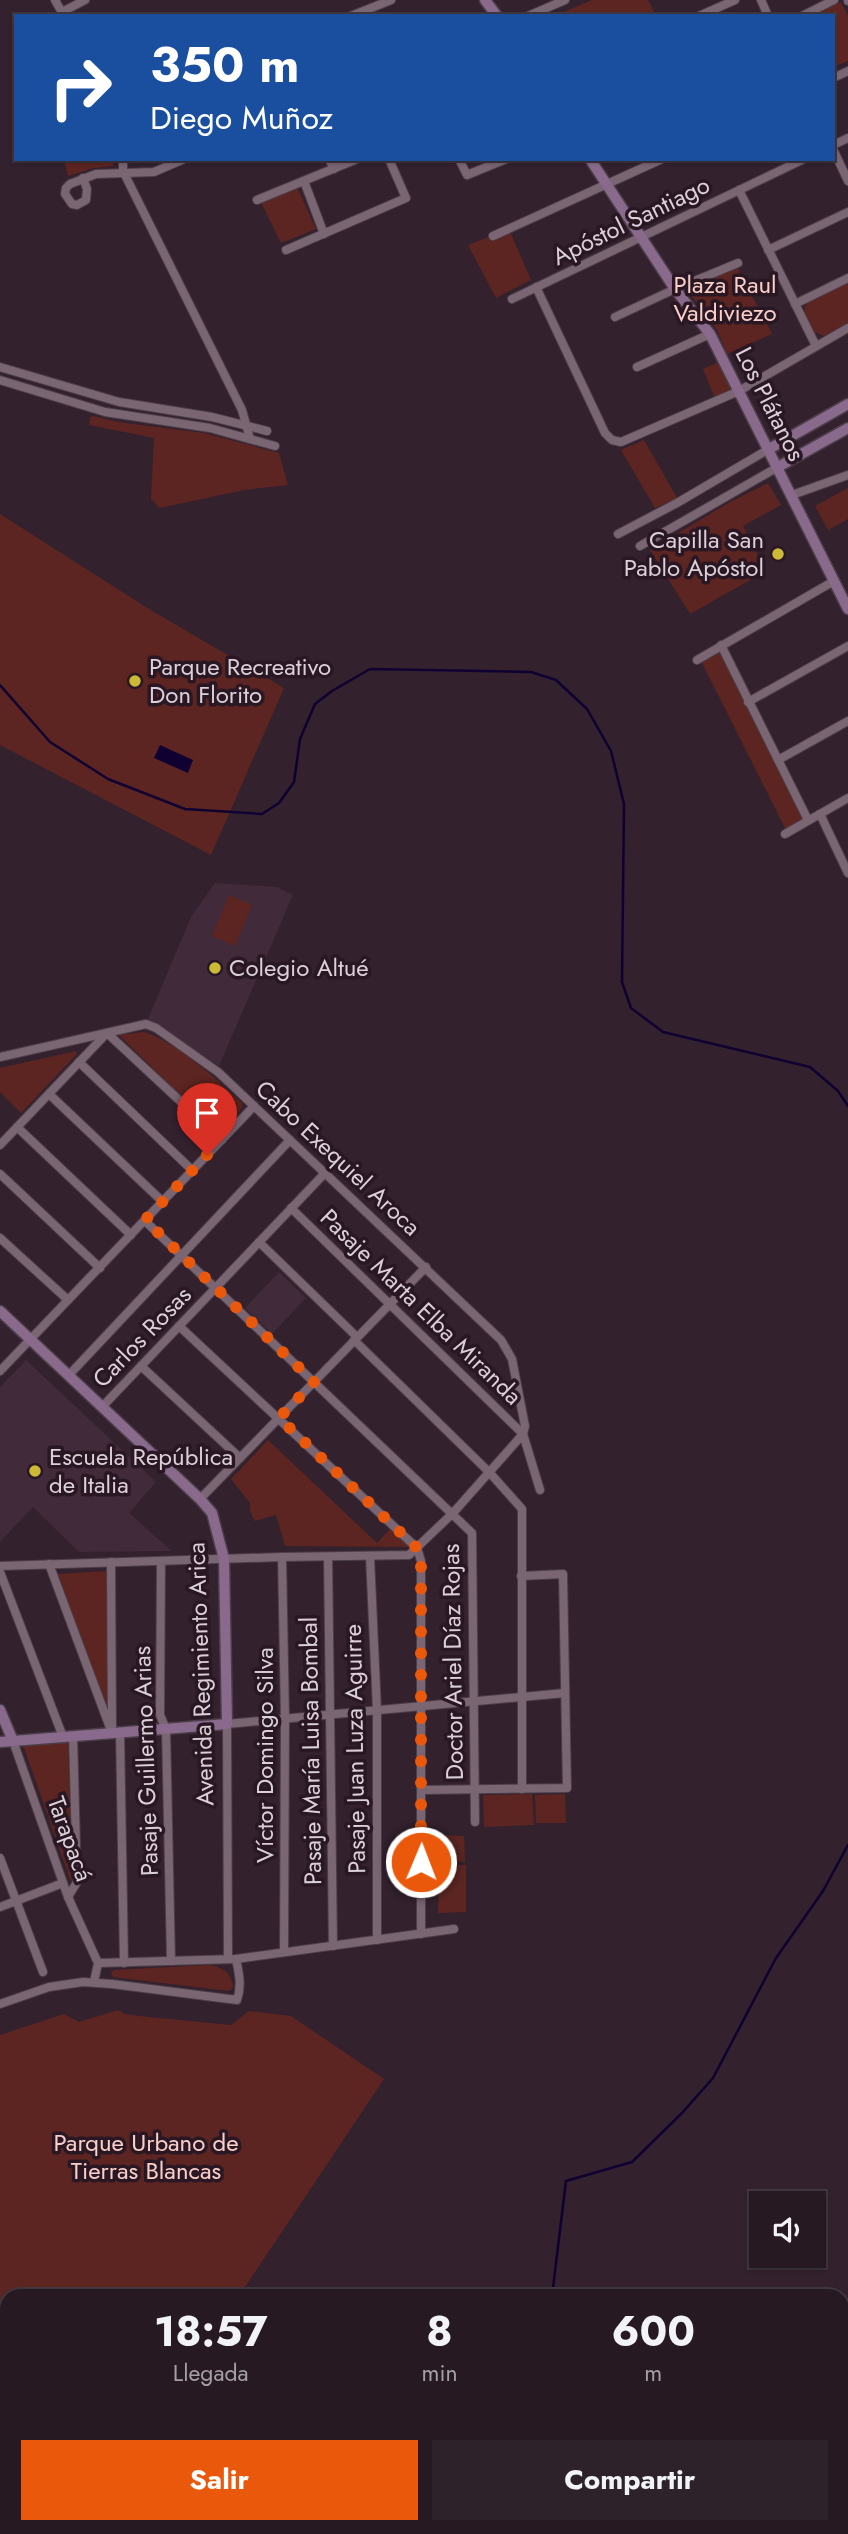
<!DOCTYPE html>
<html lang="es">
<head>
<meta charset="utf-8">
<style>
	body { margin:0; font-family:Jost,sans-serif; background:#2e222a; color:#f1f3f6; height:100vh; display:flex; flex-direction:column; font-size:26px; white-space:nowrap }
	* { box-sizing:border-box; margin:0 }
	p { font-size:23px; color:#a4a0a5 }
	.icon { flex:none; width:38px; height:38px; fill:none; stroke:currentColor; stroke-width:2; stroke-linecap:round; stroke-linejoin:round }
	.map { position:relative; flex:1; overflow:hidden }
	.panel { position:absolute; left:0px; top:2289px; width:849px; height:245px; display:flex; flex-direction:column; background:#261922; border-radius:21px 21px 0 0; box-shadow:0 2px 5px #0004,0 0 0 2px #423840 }
	.panel>* { flex:none }
	.guide { position:absolute; left:14px; top:14px; width:821px; height:147px; border-radius:0px; box-shadow:0 2px 5px #0004,0 0 0 2px #423840; background:#1a4fa0; color:#fff; overflow:hidden }
	.fabs { position:absolute; left:749px; top:2191px; display:grid; gap:14px }
	.fabs a { display:grid; place-items:center; width:77px; height:77px; border-radius:0px; background:#261922; box-shadow:0 2px 5px #0004,0 0 0 2px #423840; font-size:35px }
	.pin { position:absolute; display:grid; place-items:center; width:60px; height:60px; color:#fff; margin:-72px -30px; border-radius:50% 50% 50% 0; rotate:-45deg; box-shadow:0 0 7px #0007 }
	.pin .icon { rotate:45deg }
	.me { position:absolute; width:77px; margin:-38px; rotate:1deg; stroke-linejoin:round; filter:drop-shadow(0 0 5px #0008) }
	.turn { display:flex; align-items:center; gap:24px; height:147px; padding:0 21px; font-size:32px }
	.turn .icon { width:91px; height:91px; stroke-width:2.5 }
	.turn b { display:block; font-size:49px; line-height:60px }
	.eta { display:flex; justify-content:space-evenly; align-items:center; height:119px; text-align:center }
	.eta b { font-size:42px; font-weight:700; line-height:49px }
	.button { display:flex; gap:14px; margin-top:auto; padding:14px 21px }
	.button a { flex:1; height:80px; border-radius:0px; background:#ea580c; color:#fff; font-size:28px; font-weight:700; line-height:80px; text-align:center }
	.button a+a { background:#2e222a; color:#f1f3f6 }
	.map>svg:first-child { display:block }
</style>
</head>
<body>
<div class="map">
<svg width="848" height="2534" viewBox="0 0 848 2534">
	<rect width="100%" height="100%" fill="#33212e"/>
	<g fill="#412a3a">
		<path d="M 215,883 L 277,887 L 293,895 L 219,1066 L 148,1019 L 191,917 Z"/>
		<path d="M 279,1272 L 306,1298 L 272,1334 L 245,1308 Z"/>
		<path d="M 26,1360 L 156,1482 L 129,1513 L 172,1551 L 79,1552 L 33,1507 L 0,1542 L 0,1387 Z"/>
	</g>
	<g fill="#5c2521">
		<path d="M 592,0 L 648,0 L 656,16 L 554,16 Z"/>
		<path d="M 841,2 L 848,16 L 848,61 L 833,67 L 833,16 L 808,16 Z"/>
		<path d="M 64,159 L 114,159 L 113,166 L 94,168 L 68,176 Z"/>
		<path d="M 295,183 L 316,229 L 281,243 L 259,198 Z"/>
		<path d="M 509,229 L 531,280 L 496,298 L 468,245 Z"/>
		<path d="M 737,267 L 772,334 L 727,354 L 717,330 L 686,288 Z"/>
		<path d="M 848,282 L 848,323 L 824,336 L 814,332 L 804,311 L 808,300 Z"/>
		<path d="M 723,360 L 739,391 L 716,401 L 703,369 Z"/>
		<path d="M 93,416 L 118,422 L 204,433 L 279,453 L 288,485 L 244,490 L 160,508 L 151,499 L 154,438 L 89,425 L 90,417 Z"/>
		<path d="M 644,440 L 677,498 L 655,508 L 621,450 Z"/>
		<path d="M 768,483 L 781,505 L 743,526 L 766,571 L 690,614 L 650,550 L 730,502 Z"/>
		<path d="M 848,488 L 848,519 L 828,530 L 815,506 Z"/>
		<path d="M 0,514 L 149,609 L 284,688 L 211,855 L 0,745 Z"/>
		<path d="M 720,649 L 805,819 L 786,830 L 701,661 Z"/>
		<path d="M 229,895 L 252,905 L 235,946 L 212,936 Z"/>
		<path d="M 143,1032 C 170,1037 222,1083 242,1103 L 242,1108 L 220,1134 L 119,1035 Z"/>
		<path d="M 76,1051 L 77,1054 L 21,1113 L 0,1092 L 0,1068 Z"/>
		<path d="M 268,1440 L 377,1543 L 391,1528 L 410,1547 L 285,1546 L 276,1515 L 255,1521 L 250,1511 L 250,1503 L 231,1479 Z"/>
		<path d="M 107,1571 L 110,1716 L 57,1574 Z"/>
		<path d="M 68,1741 L 72,1877 L 71,1882 L 23,1745 Z"/>
		<path d="M 532,1794 L 534,1825 L 484,1827 L 483,1795 Z"/>
		<path d="M 565,1794 L 566,1823 L 536,1823 L 535,1795 Z"/>
		<path d="M 438,1835 L 464,1836 L 465,1862 L 438,1861 Z"/>
		<path d="M 439,1865 L 466,1865 L 466,1912 L 438,1913 Z"/>
		<path d="M 209,1965 C 223,1967 232,1973 233,1988 L 229,1991 L 113,1977 L 111,1973 L 114,1970 Z"/>
		<path d="M 118,2010 L 125,2014 L 139,2016 L 231,2025 L 249,2011 L 291,2016 L 384,2079 L 239,2296 L 7,2296 L 7,2426 L 0,2413 L 0,2035 L 64,2014 L 79,2022 Z"/>
		<path d="M 45,2527 L 263,2527 L 265,2534 L 47,2534 Z"/>
	</g>
	<path fill="#100032" d="M 160,745 L 193,760 L 188,773 L 154,758 Z"/>
	<g fill="none" stroke-linecap="round" stroke-linejoin="round">
		<g stroke="#100032" stroke-width="2.5">
			<path d="M 0,685 L 50,742 L 108,779 L 185,809 L 262,814 L 279,803 L 294,782 L 300,739 L 315,704 L 332,691 L 370,669 L 531,672 L 556,680 L 587,709 L 611,751 L 624,804 L 622,982 L 631,1008 L 663,1032 L 810,1067 L 838,1091 L 848,1106"/>
			<path d="M 552,2296 L 566,2181 L 632,2162 L 682,2113 L 713,2078 L 776,1958 L 823,1891 L 848,1845"/>
			<path d="M 658,2527 L 668,2534"/>
		</g>
		<defs>
			<g id="street">
				<path d="M 55,0 L 64,16"/>
				<path d="M 761,0 L 768,16"/>
				<path d="M 848,0 L 848,1"/>
				<path d="M 62,12 L 85,0"/>
				<path d="M 351,16 L 391,0"/>
				<path d="M 528,16 L 565,0"/>
				<path d="M 699,16 L 735,0"/>
				<path d="M 802,16 L 834,0"/>
				<path d="M 833,78 L 848,71"/>
				<path d="M 833,145 L 848,138"/>
				<path d="M 833,149 L 848,181"/>
				<path d="M 123,159 L 123,171 L 242,410 L 250,439"/>
				<path d="M 329,159 L 334,169"/>
				<path d="M 459,159 L 467,175 L 506,159"/>
				<path d="M 83,178 L 87,189 L 86,200 L 77,205 L 72,204 L 65,194 L 66,188 L 70,184 L 96,174 L 154,172 L 184,159"/>
				<path d="M 304,181 L 324,234"/>
				<path d="M 739,190 L 816,346"/>
				<path d="M 257,200 L 357,159"/>
				<path d="M 493,236 L 662,159"/>
				<path d="M 286,250 L 406,198 L 389,159"/>
				<path d="M 768,250 L 848,212"/>
				<path d="M 536,287 L 605,433 L 612,440 L 621,442 L 739,391 L 848,328"/>
				<path d="M 512,299 L 804,159"/>
				<path d="M 795,304 L 848,278"/>
				<path d="M 615,317 L 675,289 L 738,263"/>
				<path d="M 0,367 L 119,402 L 212,417 L 267,431"/>
				<path d="M 637,367 L 710,334"/>
				<path d="M 0,380 L 105,412 L 210,428 L 275,446"/>
				<path d="M 792,495 L 848,475"/>
				<path d="M 618,534 L 677,503 L 769,449"/>
				<path d="M 640,546 L 778,467"/>
				<path d="M 721,645 L 808,820"/>
				<path d="M 697,660 L 834,581"/>
				<path d="M 748,702 L 848,646"/>
				<path d="M 778,760 L 848,721"/>
				<path d="M 820,814 L 848,873"/>
				<path d="M 785,834 L 848,798"/>
				<path d="M 0,1057 L 146,1024 L 156,1028 L 218,1072 L 501,1340 L 512,1359 L 525,1426 L 523,1434 L 540,1490"/>
				<path d="M 79,1062 L 193,1171"/>
				<path d="M 49,1094 L 163,1202"/>
				<path d="M 17,1127 L 131,1235"/>
				<path d="M 0,1145 L 107,1033 L 222,1140"/>
				<path d="M 0,1174 L 100,1268"/>
				<path d="M 291,1208 L 523,1434"/>
				<path d="M 145,1221 L 472,1533 L 475,1822"/>
				<path d="M 0,1238 L 68,1300"/>
				<path d="M 259,1242 L 357,1337"/>
				<path d="M 179,1326 L 417,1548 L 421,1561 L 421,1934"/>
				<path d="M 354,1340 L 489,1472 L 522,1509 L 522,1789"/>
				<path d="M 141,1366 L 240,1458"/>
				<path d="M 0,1371 L 254,1106"/>
				<path d="M 69,1375 L 290,1140"/>
				<path d="M 102,1407 L 325,1173"/>
				<path d="M 200,1499 L 426,1267"/>
				<path d="M 282,1557 L 285,1718 L 284,1952"/>
				<path d="M 328,1557 L 333,1946"/>
				<path d="M 370,1557 L 377,1710 L 377,1940"/>
				<path d="M 161,1561 L 160,1715 L 166,1729 L 171,1961"/>
				<path d="M 111,1562 L 112,1727"/>
				<path d="M 49,1564 L 112,1733"/>
				<path d="M 0,1566 L 282,1557 L 409,1555 L 453,1513 L 523,1434"/>
				<path d="M 0,1572 L 63,1737"/>
				<path d="M 120,1732 L 124,1963"/>
				<path d="M 13,1741 L 68,1897 L 98,1963 L 94,1982"/>
				<path d="M 422,1790 L 567,1788 L 563,1574 L 521,1576"/>
				<path d="M 0,1858 L 43,1972"/>
				<path d="M 68,1897 L 77,1882 L 73,1736"/>
				<path d="M 0,1907 L 63,1883"/>
				<path d="M 228,1959 L 227,1724 L 565,1693"/>
				<path d="M 98,1963 L 236,1959 L 454,1929"/>
				<path d="M 0,2004 L 49,1987 L 83,1982 L 112,1984 L 237,2000 C 242,1986 239,1973 236,1959"/>
				<path d="M 0,2440 L 7,2452"/>
				<path d="M 0,2482 L 7,2480"/>
				<path d="M 30,2527 L 32,2534"/>
			</g>
			<g id="secondary">
				<path d="M 485,0 L 497,16"/>
				<path d="M 590,159 L 675,289 L 710,334 L 848,609"/>
				<path d="M 769,449 L 848,404"/>
				<path d="M 778,467 L 848,428"/>
				<path d="M 0,1311 L 200,1499 L 212,1513 L 224,1559 L 227,1724 L 0,1742"/>
				<path d="M 0,1710 L 13,1741"/>
			</g>
		</defs>
		<use href="#street" stroke="#4c3e48" stroke-width="10"/>
		<use href="#secondary" stroke="#4c3e48" stroke-width="13"/>
		<use href="#street" stroke="#7a6573" stroke-width="8"/>
		<use href="#secondary" stroke="#896a8c" stroke-width="10"/>
	</g>
	<g fill="none" stroke-linecap="round" stroke-linejoin="round">
		<path stroke="#ea580c" stroke-width="12" stroke-dasharray="0 21.6" d="M 207,1155 L 145,1220 L 314,1382 L 279,1418 L 417,1548 L 421,1561 L 421,1862"/>
	</g>
	<g fill="#cdb938" stroke="#291824" stroke-width="2.5">
		<circle cx="778" cy="554" r="7"/>
		<circle cx="135" cy="681" r="7"/>
		<circle cx="215" cy="968" r="7"/>
		<circle cx="35" cy="1471" r="7"/>
	</g>
	<g text-anchor="middle" stroke-width="7" stroke-linejoin="round" paint-order="stroke">
		<g font-size="24" fill="#dcd0d8" stroke="#291824">
			<text transform="translate(631 221) rotate(-26)" y="8">Apóstol Santiago</text>
			<text transform="translate(770 404) rotate(63)" y="8">Los Plátanos</text>
			<text transform="translate(338 1158) rotate(43)" y="8">Cabo Exequiel Aroca</text>
			<text transform="translate(421 1307) rotate(44)" y="8">Pasaje Marta Elba Miranda</text>
			<text transform="translate(142 1337) rotate(-46)" y="8">Carlos Rosas</text>
			<text transform="translate(453 1662) rotate(-91)" y="8">Doctor Ariel Díaz Rojas</text>
			<text transform="translate(201 1674) rotate(-92)" y="8">Avenida Regimiento Arica</text>
			<text transform="translate(355 1749) rotate(-91)" y="8">Pasaje Juan Luza Aguirre</text>
			<text transform="translate(311 1751) rotate(-91)" y="8">Pasaje María Luisa Bombal</text>
			<text transform="translate(265 1755) rotate(-90)" y="8">Víctor Domingo Silva</text>
			<text transform="translate(146 1761) rotate(-92)" y="8">Pasaje Guillermo Arias</text>
			<text transform="translate(70 1839) rotate(70)" y="8">Tarapacá</text>
		</g>
		<g font-size="24" fill="#fbcfc9" stroke="#291824">
			<text x="725" y="293">Plaza Raul<tspan x="725" dy="28">Valdiviezo</tspan></text>
			<text x="146" y="2151">Parque Urbano de<tspan x="146" dy="28">Tierras Blancas</tspan></text>
		</g>
		<g font-size="24" fill="#dcd0d8" stroke="#291824" text-anchor="start">
			<text x="764" y="548" text-anchor="end">Capilla San<tspan x="764" dy="28">Pablo Apóstol</tspan></text>
			<text x="149" y="675">Parque Recreativo<tspan x="149" dy="28">Don Florito</tspan></text>
			<text x="229" y="976">Colegio Altué</text>
			<text x="49" y="1465">Escuela República<tspan x="49" dy="28">de Italia</tspan></text>
		</g>
	</g>
</svg>
<div class="fabs">
<a><svg class="icon" aria-label="sound" viewBox="0 0 24 24"><path d="M4 9h4l5-4v14l-5-4H4zM17 9q2 3 0 6"/></svg></a>
</div>
<div class="pin" style="left:207px;top:1155px;background:#d93025"><svg class="icon" aria-label="arrive" viewBox="0 0 24 24"><path d="M6 21V4h12l-3 4 3 4H6"/></svg></div>
<svg class="me" style="left:421px;top:1862px" viewBox="-20 -20 40 40"><circle r="17" fill="#ea580c" stroke="#fff" stroke-width="3"/><path d="M0-11L8 9 0 5-8 9z" fill="#fff"/></svg>
<div class="guide">
<div class="turn"><svg class="icon" aria-label="right" viewBox="0 0 24 24"><path d="M7 20v-9h11M14 6l5 5-5 5"/></svg><div><b>350 m</b>Diego Muñoz</div></div>
</div>
<section class="panel">
<div class="eta">
<div><b>18:57</b><p>Llegada</p></div>
<div><b>8</b><p>min</p></div>
<div><b>600</b><p>m</p></div>
</div>
<div class="button"><a>Salir</a><a>Compartir</a></div>
</section>
</div>
</body>
</html>
